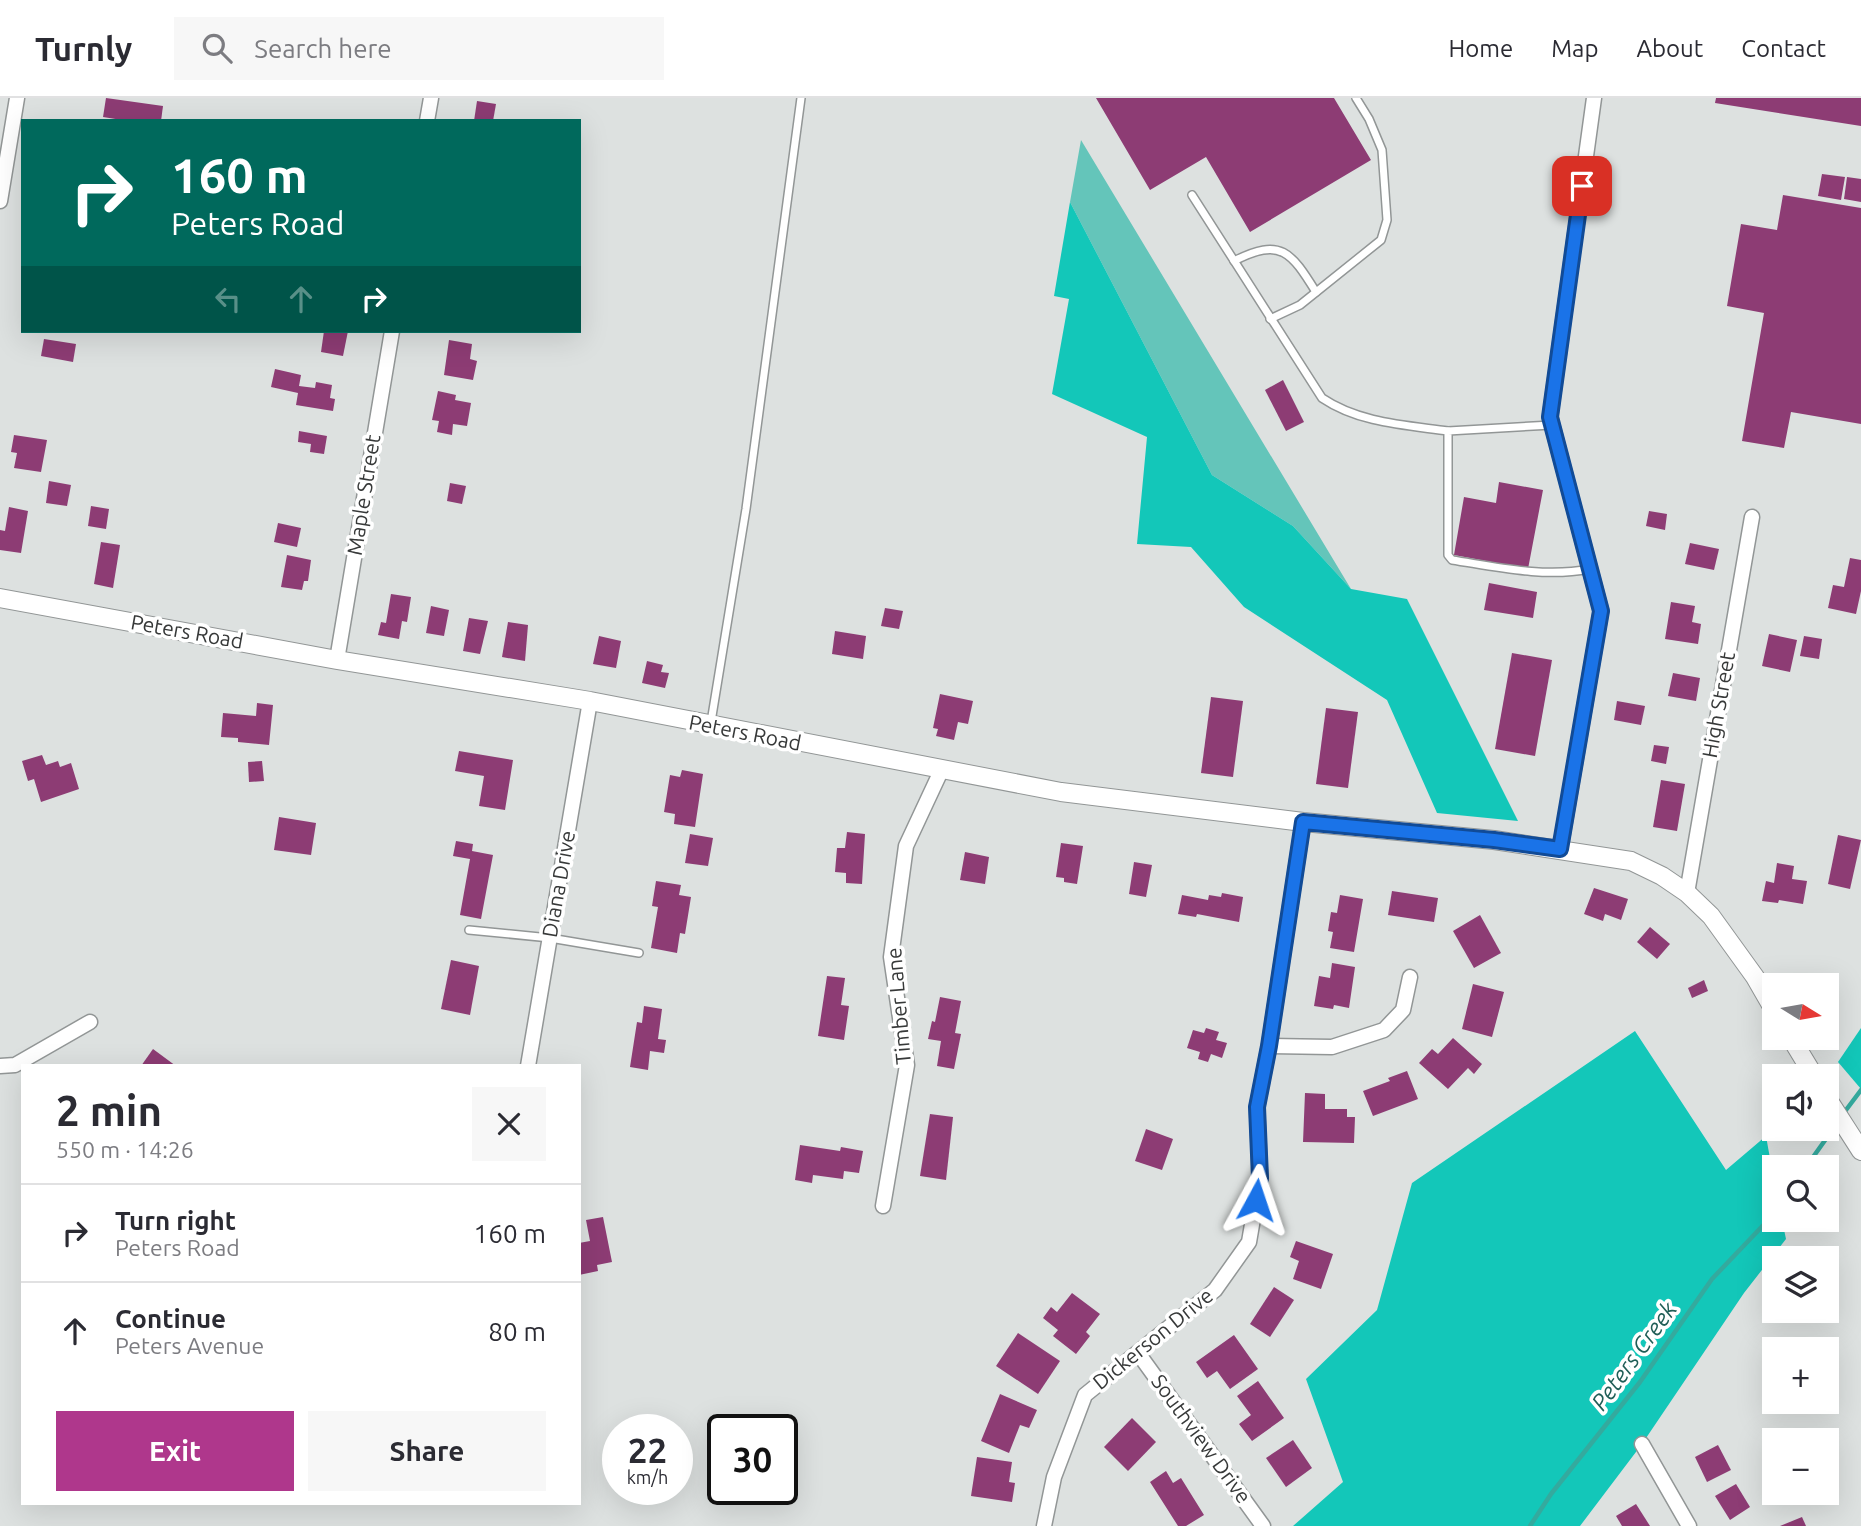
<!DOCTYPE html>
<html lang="en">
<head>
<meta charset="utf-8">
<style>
	body { margin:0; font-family:Ubuntu,sans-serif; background:#f7f7f7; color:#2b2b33; height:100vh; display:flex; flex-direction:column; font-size:26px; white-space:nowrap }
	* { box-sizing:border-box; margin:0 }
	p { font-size:23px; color:#7c7c81 }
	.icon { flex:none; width:38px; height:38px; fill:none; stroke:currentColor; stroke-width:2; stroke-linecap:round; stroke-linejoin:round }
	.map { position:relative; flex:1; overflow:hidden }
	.side { position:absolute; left:21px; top:966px; width:560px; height:441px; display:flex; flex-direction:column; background:#fff; border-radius:0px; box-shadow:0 7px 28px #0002 }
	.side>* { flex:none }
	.guide { position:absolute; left:21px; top:21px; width:560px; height:214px; border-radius:0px; box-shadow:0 7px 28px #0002; background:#00695c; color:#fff; overflow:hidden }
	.needle { width:46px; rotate:101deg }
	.buttons { position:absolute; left:1762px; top:875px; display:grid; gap:14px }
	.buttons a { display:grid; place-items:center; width:77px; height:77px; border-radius:0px; background:#fff; box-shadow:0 7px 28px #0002; font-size:35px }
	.speed { position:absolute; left:602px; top:1316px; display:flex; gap:14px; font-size:35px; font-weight:700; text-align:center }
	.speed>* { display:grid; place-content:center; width:91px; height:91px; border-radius:50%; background:#fff; box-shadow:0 7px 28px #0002; line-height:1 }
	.speed small { font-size:18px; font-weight:400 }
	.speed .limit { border:4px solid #111; border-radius:10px; background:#fff; color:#111 }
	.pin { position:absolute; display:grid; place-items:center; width:60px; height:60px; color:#fff; margin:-30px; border-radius:14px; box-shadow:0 4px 10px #0006 }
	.me { position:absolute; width:77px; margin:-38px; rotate:5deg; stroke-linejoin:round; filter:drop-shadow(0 0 5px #0008) }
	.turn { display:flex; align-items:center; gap:24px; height:147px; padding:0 35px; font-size:32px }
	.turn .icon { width:91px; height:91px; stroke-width:2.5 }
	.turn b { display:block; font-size:49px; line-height:60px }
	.lanes { display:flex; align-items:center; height:66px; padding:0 35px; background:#0003; justify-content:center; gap:35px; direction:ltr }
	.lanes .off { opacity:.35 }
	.round { display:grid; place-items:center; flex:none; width:74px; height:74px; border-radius:0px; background:#f7f7f7 }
	.summary { display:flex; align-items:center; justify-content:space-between; height:119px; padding:0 35px }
	h1 { font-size:42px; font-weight:600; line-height:52px }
	.button { display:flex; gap:14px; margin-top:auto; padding:14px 35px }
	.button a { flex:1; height:80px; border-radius:0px; background:#af378c; color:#fff; font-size:28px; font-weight:600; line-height:80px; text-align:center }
	.button a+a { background:#f7f7f7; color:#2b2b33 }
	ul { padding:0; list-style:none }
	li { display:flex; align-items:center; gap:21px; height:98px; padding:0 35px; border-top:2px solid #e1e1e2 }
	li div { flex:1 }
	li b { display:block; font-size:26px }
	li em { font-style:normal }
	header { display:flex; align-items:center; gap:42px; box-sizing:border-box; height:98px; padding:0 35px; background:#fff; border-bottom:2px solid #e1e1e2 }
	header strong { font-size:33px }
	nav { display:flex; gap:38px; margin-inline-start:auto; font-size:24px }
	.search { width:490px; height:63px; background:#f7f7f7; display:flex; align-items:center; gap:18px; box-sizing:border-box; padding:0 24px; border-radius:0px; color:#7c7c81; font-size:26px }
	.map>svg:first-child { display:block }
</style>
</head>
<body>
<header>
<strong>Turnly</strong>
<div class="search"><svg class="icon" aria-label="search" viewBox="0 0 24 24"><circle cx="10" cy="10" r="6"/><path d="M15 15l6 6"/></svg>Search here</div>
<nav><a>Home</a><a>Map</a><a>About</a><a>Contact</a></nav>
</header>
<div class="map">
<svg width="1861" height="1428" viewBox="0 0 1861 1428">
	<rect width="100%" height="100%" fill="#dde1e0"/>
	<path fill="#64c5ba" d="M 1081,42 L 1351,491 L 1293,428 L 1212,377 L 1070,104 Z"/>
	<g fill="#13c7b9">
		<path d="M 1070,104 L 1212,377 L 1293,428 L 1351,491 L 1407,501 L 1518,723 L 1437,715 L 1387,602 L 1244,509 L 1191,449 L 1137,446 L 1147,339 L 1052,296 L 1069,201 L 1054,198 Z"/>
		<path d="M 1861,930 L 1861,991 L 1838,964 Z"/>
		<path d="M 1635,933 L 1726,1072 L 1766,1038 L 1774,1083 L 1774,1122 L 1782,1122 L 1786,1141 L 1744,1195 L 1642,1346 L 1580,1428 L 1293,1428 L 1343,1384 L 1306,1281 L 1377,1212 L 1412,1085 Z"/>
	</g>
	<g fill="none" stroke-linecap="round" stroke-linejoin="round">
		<g stroke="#34aa9e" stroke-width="4.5">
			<path d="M 1843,1016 L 1861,992"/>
			<path d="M 1806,1069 L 1838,1024"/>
			<path d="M 1530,1428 L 1551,1396 L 1640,1284 L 1712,1181 L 1774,1116"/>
		</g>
	</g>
	<g fill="#8d3c74">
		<path d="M 106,0 L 163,8 L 161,23 L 128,23 L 103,19 Z"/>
		<path d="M 1096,0 L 1334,0 L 1371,62 L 1250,134 L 1206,59 L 1150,92 Z"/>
		<path d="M 1716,0 L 1861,0 L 1861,28 L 1715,5 Z"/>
		<path d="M 477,3 L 496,6 L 493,23 L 474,23 Z"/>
		<path d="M 1822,76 L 1845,79 L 1841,102 L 1818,98 Z"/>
		<path d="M 1847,79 L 1861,81 L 1861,104 L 1844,101 Z"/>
		<path d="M 1783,97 L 1861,110 L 1861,326 L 1791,314 L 1784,350 L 1742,343 L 1764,215 L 1727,208 L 1741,126 L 1777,132 Z"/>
		<path d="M 324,233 L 348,233 L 343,258 L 321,254 Z"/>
		<path d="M 44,241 L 76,246 L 73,264 L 41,258 Z"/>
		<path d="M 449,242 L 472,246 L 470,261 L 477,263 L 473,282 L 444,277 Z"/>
		<path d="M 275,271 L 301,277 L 299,288 L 315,290 L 316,284 L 332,287 L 330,300 L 335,301 L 333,313 L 296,307 L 298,295 L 271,289 Z"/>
		<path d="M 1283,282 L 1304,324 L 1286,333 L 1265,292 Z"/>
		<path d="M 438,293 L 456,297 L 455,302 L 471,305 L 467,328 L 453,326 L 452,337 L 437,334 L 439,323 L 432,322 Z"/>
		<path d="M 299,333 L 327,338 L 324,356 L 310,354 L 311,346 L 298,344 Z"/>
		<path d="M 14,337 L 47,342 L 41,374 L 14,370 L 17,355 L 11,354 Z"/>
		<path d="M 49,383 L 71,387 L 67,408 L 46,405 Z"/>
		<path d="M 1499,384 L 1543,392 L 1528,471 L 1454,457 L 1464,399 L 1496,405 Z"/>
		<path d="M 450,385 L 466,388 L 462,406 L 447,403 Z"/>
		<path d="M 91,408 L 109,411 L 106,431 L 88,428 Z"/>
		<path d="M 9,409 L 28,413 L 21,455 L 0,452 L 0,432 L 5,433 Z"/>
		<path d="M 1649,413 L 1667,416 L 1665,432 L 1646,428 Z"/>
		<path d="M 278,425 L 301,430 L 297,449 L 274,444 Z"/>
		<path d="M 101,444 L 120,447 L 113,490 L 94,486 Z"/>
		<path d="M 1690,445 L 1719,451 L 1714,472 L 1685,466 Z"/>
		<path d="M 287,457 L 311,462 L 308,483 L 304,483 L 302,492 L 281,489 Z"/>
		<path d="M 1850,460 L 1861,462 L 1861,493 L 1856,516 L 1828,510 L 1833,487 L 1844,489 Z"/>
		<path d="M 1489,485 L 1537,494 L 1533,520 L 1484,512 Z"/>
		<path d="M 391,496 L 411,499 L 407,524 L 402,523 L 399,541 L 378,537 L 381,524 L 386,525 Z"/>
		<path d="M 1671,504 L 1695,508 L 1692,524 L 1701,526 L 1698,546 L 1665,541 Z"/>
		<path d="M 431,508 L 449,512 L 444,538 L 426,535 Z"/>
		<path d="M 885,510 L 903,513 L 899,531 L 881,528 Z"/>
		<path d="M 469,520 L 488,523 L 480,556 L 463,553 Z"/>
		<path d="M 508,524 L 528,527 L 525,563 L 502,559 Z"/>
		<path d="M 835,533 L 866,538 L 863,561 L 832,556 Z"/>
		<path d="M 1769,536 L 1797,542 L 1790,574 L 1762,568 Z"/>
		<path d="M 599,538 L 621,543 L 616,570 L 593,566 Z"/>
		<path d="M 1804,538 L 1822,541 L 1819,561 L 1800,558 Z"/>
		<path d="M 1512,555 L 1552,562 L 1535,658 L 1495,651 Z"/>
		<path d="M 647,563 L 663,567 L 661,574 L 669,575 L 665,590 L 642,585 Z"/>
		<path d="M 1673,575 L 1700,580 L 1696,603 L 1668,598 Z"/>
		<path d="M 940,596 L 973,603 L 968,626 L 958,624 L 954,642 L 936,638 L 938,631 L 933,630 Z"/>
		<path d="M 1211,599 L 1243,603 L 1233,679 L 1201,675 Z"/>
		<path d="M 1617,603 L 1645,608 L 1641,627 L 1614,622 Z"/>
		<path d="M 257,605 L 273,607 L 269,647 L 238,644 L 238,640 L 221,639 L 223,615 L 256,618 Z"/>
		<path d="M 1326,610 L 1358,614 L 1348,690 L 1316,686 Z"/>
		<path d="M 1654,647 L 1669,649 L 1666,666 L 1651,663 Z"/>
		<path d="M 459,653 L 513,662 L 505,712 L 479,708 L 484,678 L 455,673 Z"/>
		<path d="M 42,657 L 46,667 L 58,663 L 60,669 L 71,665 L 79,691 L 41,704 L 34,681 L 28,683 L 22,663 Z"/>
		<path d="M 262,663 L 264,683 L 249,684 L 248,664 Z"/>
		<path d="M 682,672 L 703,676 L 695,729 L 674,726 L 675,716 L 664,714 L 670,677 L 680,679 Z"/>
		<path d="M 1661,682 L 1685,686 L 1677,733 L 1653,729 Z"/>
		<path d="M 279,719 L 316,725 L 311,757 L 274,752 Z"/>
		<path d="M 847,734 L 865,736 L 862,786 L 846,785 L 846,775 L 835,774 L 837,750 L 845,750 Z"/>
		<path d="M 690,736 L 713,740 L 708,768 L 685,765 Z"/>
		<path d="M 1838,737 L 1861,742 L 1850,791 L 1828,786 Z"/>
		<path d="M 456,743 L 473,746 L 472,753 L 493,757 L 481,821 L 460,817 L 470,761 L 453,758 Z"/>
		<path d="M 1061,745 L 1083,748 L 1077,786 L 1064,784 L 1064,780 L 1056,779 Z"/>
		<path d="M 965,754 L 989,759 L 985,786 L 960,782 Z"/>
		<path d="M 1134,764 L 1152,767 L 1146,799 L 1129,796 Z"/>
		<path d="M 1777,765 L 1794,768 L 1792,781 L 1807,783 L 1803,806 L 1779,802 L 1778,805 L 1762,803 L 1766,783 L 1774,785 Z"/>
		<path d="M 656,783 L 681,787 L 679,797 L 691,799 L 685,836 L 680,835 L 677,855 L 651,850 L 658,809 L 652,808 Z"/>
		<path d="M 1594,790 L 1628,801 L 1621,822 L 1605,816 L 1603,823 L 1584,816 Z"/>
		<path d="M 1392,793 L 1438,800 L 1434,824 L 1388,817 Z"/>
		<path d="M 1222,795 L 1243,799 L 1239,824 L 1197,816 L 1196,819 L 1178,816 L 1182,797 L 1208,802 L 1209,797 L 1221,799 Z"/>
		<path d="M 1340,797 L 1363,801 L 1354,854 L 1330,850 L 1333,834 L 1328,833 L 1331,814 L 1337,815 Z"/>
		<path d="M 1480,817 L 1501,855 L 1474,870 L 1453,833 Z"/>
		<path d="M 1650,829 L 1670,846 L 1657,861 L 1637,844 Z"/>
		<path d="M 451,862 L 479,868 L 470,917 L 441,911 Z"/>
		<path d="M 1332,865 L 1355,869 L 1349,910 L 1334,907 L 1333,911 L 1314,908 L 1319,878 L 1330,880 Z"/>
		<path d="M 827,878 L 845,880 L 841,907 L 849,908 L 844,942 L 818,938 Z"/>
		<path d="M 1704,882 L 1708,893 L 1692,900 L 1688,890 Z"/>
		<path d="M 1473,886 L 1504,894 L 1492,939 L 1462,931 Z"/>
		<path d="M 940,899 L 961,903 L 955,935 L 961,936 L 954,971 L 937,968 L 941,943 L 928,941 L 932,923 L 935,924 Z"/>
		<path d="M 644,908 L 662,911 L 658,941 L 666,942 L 664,955 L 650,953 L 648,972 L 630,969 L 637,924 L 642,925 Z"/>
		<path d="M 1206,930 L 1219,934 L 1216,942 L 1227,945 L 1222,960 L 1211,956 L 1208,964 L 1198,961 L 1200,954 L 1187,950 L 1193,932 L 1204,935 Z"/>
		<path d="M 1453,940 L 1482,966 L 1474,976 L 1468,970 L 1448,991 L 1419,965 L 1432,951 L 1438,956 Z"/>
		<path d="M 153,951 L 176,968 L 141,968 Z"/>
		<path d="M 1407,973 L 1418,1001 L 1373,1018 L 1363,993 L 1390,983 L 1388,980 Z"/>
		<path d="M 1305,995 L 1325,996 L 1325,1011 L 1347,1011 L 1347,1019 L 1355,1019 L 1354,1045 L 1303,1044 Z"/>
		<path d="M 930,1016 L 953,1019 L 946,1082 L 920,1078 Z"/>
		<path d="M 1146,1031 L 1173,1041 L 1162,1072 L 1135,1063 Z"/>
		<path d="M 800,1047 L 840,1053 L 841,1049 L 863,1053 L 859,1075 L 844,1073 L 843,1081 L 813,1077 L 812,1085 L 795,1082 Z"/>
		<path d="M 603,1119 L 612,1164 L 597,1167 L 598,1173 L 579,1177 L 579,1145 L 590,1143 L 586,1122 Z"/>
		<path d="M 1296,1143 L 1333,1156 L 1321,1191 L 1293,1181 L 1299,1163 L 1290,1159 Z"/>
		<path d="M 1274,1189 L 1294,1202 L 1270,1239 L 1250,1226 Z"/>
		<path d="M 1072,1195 L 1100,1216 L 1086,1234 L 1090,1238 L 1076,1256 L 1053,1238 L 1058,1232 L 1043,1220 L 1051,1209 L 1057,1214 Z"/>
		<path d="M 1018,1235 L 1060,1263 L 1038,1296 L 996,1268 Z"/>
		<path d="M 1234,1237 L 1258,1271 L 1230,1291 L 1217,1273 L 1207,1280 L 1196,1264 Z"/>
		<path d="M 1258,1283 L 1284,1320 L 1252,1343 L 1239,1326 L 1251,1317 L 1237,1298 Z"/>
		<path d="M 1000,1296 L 1037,1312 L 1029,1330 L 1020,1327 L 1009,1355 L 981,1343 Z"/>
		<path d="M 1132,1320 L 1156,1344 L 1128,1373 L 1104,1349 Z"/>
		<path d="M 1293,1342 L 1312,1370 L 1286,1389 L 1266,1360 Z"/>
		<path d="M 1718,1347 L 1731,1372 L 1707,1384 L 1695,1359 Z"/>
		<path d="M 977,1359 L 1012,1364 L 1009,1384 L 1015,1385 L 1012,1404 L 971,1398 Z"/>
		<path d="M 1166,1373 L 1173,1385 L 1181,1380 L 1204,1417 L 1186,1428 L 1178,1428 L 1150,1384 Z"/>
		<path d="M 1736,1386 L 1750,1409 L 1730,1422 L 1715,1398 Z"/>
		<path d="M 1636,1406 L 1650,1428 L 1622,1428 L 1616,1418 Z"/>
		<path d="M 1802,1419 L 1806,1428 L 1780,1428 Z"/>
	</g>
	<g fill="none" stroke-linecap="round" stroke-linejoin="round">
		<defs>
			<g id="service">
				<path d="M 1192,97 L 1322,300 C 1359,325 1405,327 1448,333"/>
				<path d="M 1234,163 C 1281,139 1291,154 1316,194"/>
				<path d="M 1270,221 L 1300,207 L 1381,142 L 1387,122 L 1382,52 L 1369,21 L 1356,0"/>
				<path d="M 1552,327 L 1448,333 L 1448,457 L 1452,462 C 1497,469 1545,480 1589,471"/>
				<path d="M 711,624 L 746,411 L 801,0"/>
				<path d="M 469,832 L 550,840 L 639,855"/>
			</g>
			<g id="minor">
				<path d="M 427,23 L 431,0"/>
				<path d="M 0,103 L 17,0"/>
				<path d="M 337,562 L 392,233"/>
				<path d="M 1560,752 L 1601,513 L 1550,319 L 1594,0"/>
				<path d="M 1687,795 L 1752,419"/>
				<path d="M 1269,948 L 1332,949 L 1384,932 L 1403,912 L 1410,879"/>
				<path d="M 0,968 L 15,967 L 90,924"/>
				<path d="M 528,968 L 590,603"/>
				<path d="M 883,1108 L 907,967 L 891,859 L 906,748 L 941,673"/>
				<path d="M 1138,1255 L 1263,1428"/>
				<path d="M 1642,1346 L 1689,1428"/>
				<path d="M 1044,1428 L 1054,1379 L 1085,1297 L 1215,1192 L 1249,1144 L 1260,1080 L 1257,1009 L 1269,948 L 1303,724"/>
			</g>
			<g id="tertiary">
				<path d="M 0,500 L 337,562 L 590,603 L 1061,694 L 1303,724 L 1494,742 L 1631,763 L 1662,778 L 1687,795 L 1711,818 L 1755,879 L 1774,912"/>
				<path d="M 1791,940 L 1814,978"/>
				<path d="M 1827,1000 L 1861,1053"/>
			</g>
		</defs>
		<use href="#service" stroke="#929696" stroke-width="10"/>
		<use href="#minor" stroke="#929696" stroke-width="17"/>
		<use href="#tertiary" stroke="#929696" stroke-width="20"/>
		<use href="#service" stroke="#fff" stroke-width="7"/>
		<use href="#minor" stroke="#fff" stroke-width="14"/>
		<use href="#tertiary" stroke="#fff" stroke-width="18"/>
	</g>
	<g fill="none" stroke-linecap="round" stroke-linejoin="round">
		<defs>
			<path id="route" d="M 1256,1102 L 1260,1080 L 1257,1009 L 1269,948 L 1303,724 L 1494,742 L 1560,751 L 1601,513 L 1550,319 L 1582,88"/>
		</defs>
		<use href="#route" stroke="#114b97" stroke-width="18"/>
		<use href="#route" stroke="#1a73e8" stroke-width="12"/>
	</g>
	<g text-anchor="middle" stroke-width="7" stroke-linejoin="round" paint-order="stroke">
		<g font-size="21" fill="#373939" stroke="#fff">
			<text transform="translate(364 397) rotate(-81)" y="7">Maple Street</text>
			<text transform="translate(187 534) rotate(10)" y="7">Peters Road</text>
			<text transform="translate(1719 607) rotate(-80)" y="7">High Street</text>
			<text transform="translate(745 635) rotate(11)" y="7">Peters Road</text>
			<text transform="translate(559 786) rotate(-80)" y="7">Diana Drive</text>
			<text transform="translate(899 908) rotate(-95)" y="7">Timber Lane</text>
			<text transform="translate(1153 1241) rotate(-39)" y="7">Dickerson Drive</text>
			<text transform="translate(1201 1341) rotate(54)" y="7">Southview Drive</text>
		</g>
		<g font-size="23" font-style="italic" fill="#205e57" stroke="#fff">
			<text transform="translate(1634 1258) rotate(-54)" y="8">Peters Creek</text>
		</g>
	</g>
</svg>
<div class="buttons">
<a><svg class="needle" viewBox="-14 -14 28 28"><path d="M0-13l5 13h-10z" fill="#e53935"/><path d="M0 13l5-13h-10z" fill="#7c7c81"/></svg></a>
<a><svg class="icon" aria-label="sound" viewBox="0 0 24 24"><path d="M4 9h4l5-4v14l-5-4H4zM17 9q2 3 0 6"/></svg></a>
<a><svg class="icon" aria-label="search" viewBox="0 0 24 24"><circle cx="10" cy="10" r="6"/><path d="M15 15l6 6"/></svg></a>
<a><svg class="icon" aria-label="layers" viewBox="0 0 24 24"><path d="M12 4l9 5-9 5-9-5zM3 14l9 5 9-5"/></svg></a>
<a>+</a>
<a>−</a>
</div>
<div class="speed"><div>22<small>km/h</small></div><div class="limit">30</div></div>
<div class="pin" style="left:1582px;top:88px;background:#d93025"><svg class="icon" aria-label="arrive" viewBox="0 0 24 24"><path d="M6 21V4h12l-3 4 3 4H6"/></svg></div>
<svg class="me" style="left:1256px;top:1102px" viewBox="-20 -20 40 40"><path d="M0-17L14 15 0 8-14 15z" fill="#1a73e8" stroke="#fff" stroke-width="4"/></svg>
<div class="guide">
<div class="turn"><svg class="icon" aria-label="right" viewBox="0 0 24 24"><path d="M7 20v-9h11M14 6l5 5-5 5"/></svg><div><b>160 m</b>Peters Road</div></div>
<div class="lanes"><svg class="icon off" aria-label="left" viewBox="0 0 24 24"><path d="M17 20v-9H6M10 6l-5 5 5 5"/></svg><svg class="icon off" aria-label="ahead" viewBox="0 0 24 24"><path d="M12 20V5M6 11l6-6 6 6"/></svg><svg class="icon" aria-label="right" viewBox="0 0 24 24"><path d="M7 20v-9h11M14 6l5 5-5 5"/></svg></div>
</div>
<section class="side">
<div class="summary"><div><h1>2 min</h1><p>550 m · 14:26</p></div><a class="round"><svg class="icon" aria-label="close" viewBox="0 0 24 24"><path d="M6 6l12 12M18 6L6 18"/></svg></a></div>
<ul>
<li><svg class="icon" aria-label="right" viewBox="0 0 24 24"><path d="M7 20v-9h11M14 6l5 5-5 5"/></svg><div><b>Turn right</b><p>Peters Road</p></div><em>160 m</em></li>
<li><svg class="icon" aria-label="ahead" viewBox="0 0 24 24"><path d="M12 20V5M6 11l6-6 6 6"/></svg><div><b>Continue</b><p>Peters Avenue</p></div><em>80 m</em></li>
</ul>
<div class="button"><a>Exit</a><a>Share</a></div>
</section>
</div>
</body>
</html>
